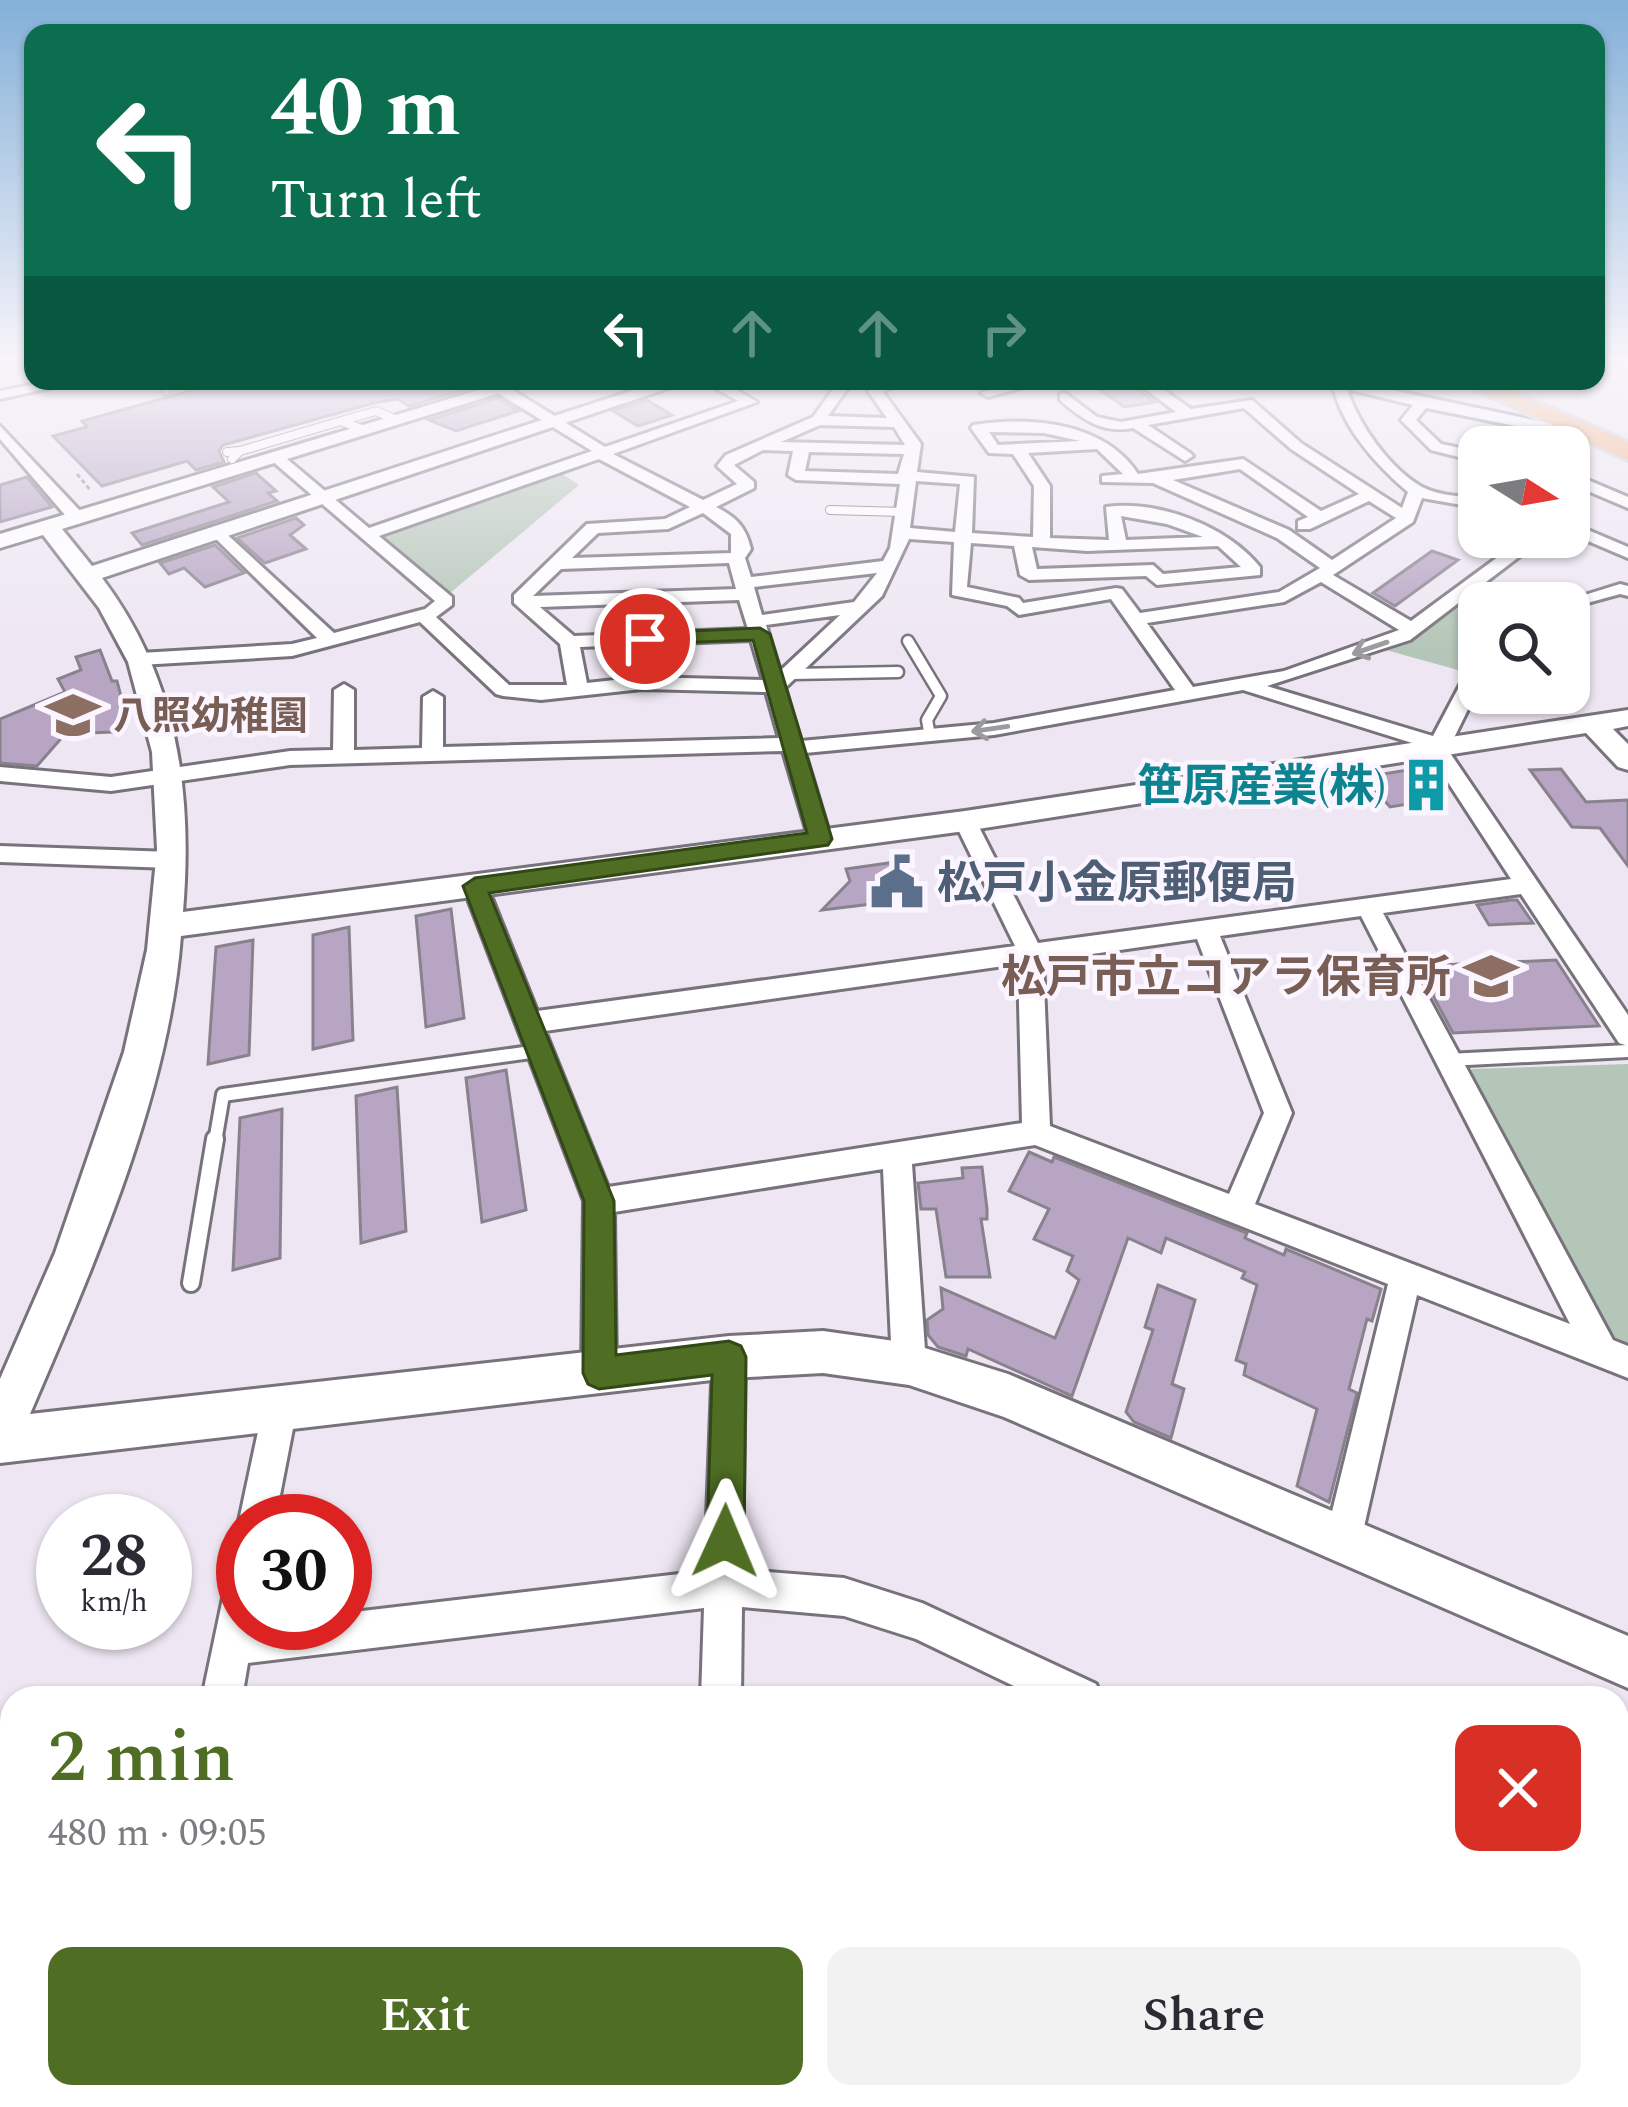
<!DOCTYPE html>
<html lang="en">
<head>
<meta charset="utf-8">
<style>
	body { margin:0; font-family:Spectral,"Noto Sans JP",serif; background:#f2f2f3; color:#2b2b33; height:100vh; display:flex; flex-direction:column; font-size:45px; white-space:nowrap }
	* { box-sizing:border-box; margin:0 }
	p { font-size:39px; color:#7c7c81 }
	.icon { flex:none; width:66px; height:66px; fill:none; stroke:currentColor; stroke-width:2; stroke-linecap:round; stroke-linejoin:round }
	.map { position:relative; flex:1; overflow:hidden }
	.details { position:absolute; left:0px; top:1686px; width:1629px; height:423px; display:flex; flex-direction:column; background:#fff; border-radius:36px 36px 0 0; box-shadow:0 3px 9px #0004 }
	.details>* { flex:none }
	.banner { position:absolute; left:24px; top:24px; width:1581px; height:366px; border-radius:24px; box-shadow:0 3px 9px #0004; background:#0b6e4f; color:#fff; overflow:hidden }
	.needle { width:78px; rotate:101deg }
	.tools { position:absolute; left:1458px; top:426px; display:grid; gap:24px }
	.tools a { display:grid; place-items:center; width:132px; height:132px; border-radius:24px; background:#fff; box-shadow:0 3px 9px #0004; font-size:60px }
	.speed { position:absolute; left:36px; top:1494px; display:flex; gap:24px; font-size:60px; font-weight:700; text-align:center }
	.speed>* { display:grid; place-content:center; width:156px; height:156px; border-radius:50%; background:#fff; box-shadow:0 3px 9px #0004; line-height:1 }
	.speed small { font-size:30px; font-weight:400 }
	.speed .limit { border:18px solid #d22; background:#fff; color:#111 }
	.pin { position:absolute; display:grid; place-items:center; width:102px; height:102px; color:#fff; margin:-51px; border:6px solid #fff; border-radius:50%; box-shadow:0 3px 12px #0007 }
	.me { position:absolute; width:132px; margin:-66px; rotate:1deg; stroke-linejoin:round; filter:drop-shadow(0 0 9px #0008) }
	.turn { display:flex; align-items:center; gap:42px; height:252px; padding:0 48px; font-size:54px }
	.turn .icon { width:156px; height:156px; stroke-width:2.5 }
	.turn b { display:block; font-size:84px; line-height:102px }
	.lanes { display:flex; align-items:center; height:114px; padding:0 48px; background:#0003; justify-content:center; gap:60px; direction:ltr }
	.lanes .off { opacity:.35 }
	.round { display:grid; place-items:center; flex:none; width:126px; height:126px; border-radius:24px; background:#f2f2f3 }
	.headline { display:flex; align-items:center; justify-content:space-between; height:204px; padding:0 48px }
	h1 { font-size:72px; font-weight:600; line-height:90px; color:#4f6e24 }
	.cta { display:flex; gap:24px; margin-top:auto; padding:24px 48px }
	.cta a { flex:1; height:138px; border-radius:24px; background:#4f6e24; color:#fff; font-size:48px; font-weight:600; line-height:138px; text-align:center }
	.cta a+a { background:#f2f2f3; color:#2b2b33 }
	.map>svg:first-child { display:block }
</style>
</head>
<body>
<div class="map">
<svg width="1628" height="2107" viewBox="0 0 1628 2107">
	<rect width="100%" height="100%" fill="#eee7f3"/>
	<g fill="#b4c6b7">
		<path d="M 559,472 L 579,485 L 449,594 L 382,537 Z"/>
		<path d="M 1454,606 L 1479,609 L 1479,651 L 1465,672 L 1386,650 L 1420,633 Z"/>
		<path d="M 1628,1064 L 1628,1350 L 1606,1329 L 1469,1075 L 1471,1069 Z"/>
	</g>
	<g fill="#b7a5c3" stroke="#88828d" stroke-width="3">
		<path d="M 226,381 L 493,381 L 409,406 L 398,399 L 374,403 L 223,445 L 219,451 L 224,462 L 196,470 L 187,461 L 102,486 L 53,436 L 87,427 L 82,421 Z"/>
		<path d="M 1089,381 L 1126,381 L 1155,402 L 1124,407 Z"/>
		<path d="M 498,398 L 518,411 L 456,431 L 429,420 Z"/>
		<path d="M 647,400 L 672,415 L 638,426 L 613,411 Z"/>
		<path d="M 256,473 L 276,491 L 268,493 L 277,501 L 142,545 L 132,533 L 229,502 L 213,487 Z"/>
		<path d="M 27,477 L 52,507 L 0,522 L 0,485 Z"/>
		<path d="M 296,518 L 304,525 L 290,535 L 306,549 L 265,563 L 237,538 Z"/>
		<path d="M 215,545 L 244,573 L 205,587 L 184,568 L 169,574 L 160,563 Z"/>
		<path d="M 1432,551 L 1458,560 L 1395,606 L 1373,593 Z"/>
		<path d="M 100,650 L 112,681 L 117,681 L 125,712 L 112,732 L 65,734 L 37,766 L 0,763 L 0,719 L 65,692 L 58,679 L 81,670 L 76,657 Z"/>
		<path d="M 1426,767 L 1446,790 L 1413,795 L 1410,798 L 1414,803 L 1390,807 L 1364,777 Z"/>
		<path d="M 1561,769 L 1586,802 L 1628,800 L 1628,866 L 1600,828 L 1572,827 L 1530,770 Z"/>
		<path d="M 903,861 L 918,904 L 890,908 L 889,902 L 822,910 L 850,881 L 846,869 Z"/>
		<path d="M 1511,900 L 1517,900 L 1533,923 L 1489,925 L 1477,905 Z"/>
		<path d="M 451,909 L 464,1018 L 426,1027 L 416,916 Z"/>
		<path d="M 349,927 L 353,1040 L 313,1049 L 313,935 Z"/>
		<path d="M 253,940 L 249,1055 L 208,1064 L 216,947 Z"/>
		<path d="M 1556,960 L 1599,1026 L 1453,1033 L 1417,966 Z"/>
		<path d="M 506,1070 L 526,1210 L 482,1222 L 466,1078 Z"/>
		<path d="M 397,1087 L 406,1231 L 361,1243 L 356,1096 Z"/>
		<path d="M 282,1109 L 280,1258 L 233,1270 L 240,1118 Z"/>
		<path d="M 1029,1152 L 1052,1162 L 1054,1157 L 1247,1233 L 1245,1238 L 1284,1255 L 1286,1249 L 1381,1289 L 1372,1321 L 1367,1319 L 1349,1389 L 1357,1393 L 1329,1502 L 1297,1486 L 1317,1409 L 1244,1375 L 1246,1364 L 1236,1360 L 1257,1285 L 1242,1278 L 1245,1272 L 1166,1238 L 1161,1253 L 1128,1238 L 1072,1396 L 968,1349 L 966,1356 L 938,1347 L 928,1335 L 927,1320 L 943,1309 L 941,1288 L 1055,1338 L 1079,1280 L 1067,1271 L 1073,1256 L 1034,1239 L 1049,1209 L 1009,1191 Z"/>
		<path d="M 982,1167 L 987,1209 L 987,1219 L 981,1219 L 990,1277 L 946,1277 L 936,1209 L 921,1209 L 918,1183 L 963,1178 L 962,1168 Z"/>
		<path d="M 1158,1285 L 1195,1300 L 1172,1384 L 1184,1389 L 1171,1438 L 1134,1422 L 1126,1412 L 1153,1330 L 1145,1327 Z"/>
	</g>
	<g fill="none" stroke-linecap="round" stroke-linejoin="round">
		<defs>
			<g id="service-far3">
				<path d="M 1380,381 L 1397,396"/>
				<path d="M 166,391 L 168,381"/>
				<path d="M 364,430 L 341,421 L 376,411 L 397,420"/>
				<path d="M 240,451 L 341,421"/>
				<path d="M 227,452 L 240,451 L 232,459"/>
				<path d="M 830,510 L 903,512"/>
			</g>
			<g id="service-far2">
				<path d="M 908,641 L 941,696 L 927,720 L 930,736"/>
				<path d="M 793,674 L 898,672"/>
			</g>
			<g id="service-far1">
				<path d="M 1448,1060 L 1628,1051"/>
				<path d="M 215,1142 L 223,1095 L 538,1051"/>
			</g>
			<path id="service" d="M 191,1283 L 215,1139"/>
			<g id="minor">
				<path d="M 52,381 L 82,381 L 0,399 L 0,391 Z"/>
				<path d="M 703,381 L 721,381 L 757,402 L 613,454 L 703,500 L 737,484 L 717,466 L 726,455 L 813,417 L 839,381 L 853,381 L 828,416 L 887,418 L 868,391 L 884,381 L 902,381 L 883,392 L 921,444 L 917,472 L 974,477 L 972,533 L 1033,537 L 1034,486 L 1013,454 L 989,453 L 971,428 L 973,425 C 1031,416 1104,422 1138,474 L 1243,459 L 1321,511 L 1359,494 L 1291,449 L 1244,408 L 1148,425 L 1190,453 L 1193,456 L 1185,461 L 1133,428 C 1102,434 1082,419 1060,400 L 1060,394 L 1065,393 L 1097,417 L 1121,422 L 1176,412 L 1135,381 L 1151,381 L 1191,409 L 1252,400 L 1301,443 L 1402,508 L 1408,492 C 1376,465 1342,427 1333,386 L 1324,381 L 1349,381 L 1600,434 L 1603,437 L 1595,442 L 1426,408 L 1416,420 L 1441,444 L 1479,452 L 1479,462 L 1431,450 L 1401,420 L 1413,405 L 1347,389 C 1358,424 1390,469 1422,487 C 1439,496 1461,496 1479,498 L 1479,508 L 1422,498 L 1413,522 L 1333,575 L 1411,621 L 1525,537 L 1545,537 L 1410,640 L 1267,686 L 1433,736 L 1469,668 L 1479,662 L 1479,687 L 1448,750 L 1628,1015 L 1628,1046 L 1619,1043 L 1521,894 L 1383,913 L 1613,1340 L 1628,1346 L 1628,1378 L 1417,1295 L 1361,1540 L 1356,1553 L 1343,1558 L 1330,1553 L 1325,1540 L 1388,1284 L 1035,1145 L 912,1164 L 926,1364 L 921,1375 L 909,1380 L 897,1375 L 892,1364 L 883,1169 L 614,1212 L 616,1373 L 611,1384 L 599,1389 L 587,1384 L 582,1373 L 584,1201 L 463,886 L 467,880 L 475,878 L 487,886 L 537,1011 L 1015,946 L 954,821 L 965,814 L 976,821 L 1038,943 L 1511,879 L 1425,747 L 1243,690 L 994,735 L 805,753 L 831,839 L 820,847 L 809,839 L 783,751 L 290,765 L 111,791 L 0,781 L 0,767 L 111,777 L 290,751 L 333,750 L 334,690 L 344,684 L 354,690 L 354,750 L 422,748 L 423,697 L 433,691 L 443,697 L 443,747 L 779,738 L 766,692 L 642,689 L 541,700 L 503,696 L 496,694 L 420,622 L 292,656 L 140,665 L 130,659 L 140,653 L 292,644 L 317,638 L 213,536 L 211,532 L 219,527 L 334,633 L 425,609 L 435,601 L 271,460 L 271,454 L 281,454 L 369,528 L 592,451 L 496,392 L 496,386 L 506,386 L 605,447 L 738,401 ZM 820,425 L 894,427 L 905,445 L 781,442 ZM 989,432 L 1044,433 L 1080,441 L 998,445 ZM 1097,449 L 1123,474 L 1102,476 L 1102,482 L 1153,483 L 1277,538 L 1320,568 L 1279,592 L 1140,613 L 1122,589 L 1116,588 L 1023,603 L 1019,598 L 967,587 L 971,543 L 1014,546 L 1020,575 L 1029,580 L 1146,576 L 1157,585 L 1260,575 L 1260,567 C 1227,526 1159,500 1106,507 L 1109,540 L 1050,538 L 1050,486 L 1028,453 ZM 763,450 L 793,451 L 788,475 L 796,480 L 900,484 L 890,548 L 883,561 L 751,577 L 745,558 L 751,549 C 746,527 736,517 716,507 L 754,488 L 754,482 L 734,465 ZM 809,452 L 904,454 L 898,474 L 805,471 ZM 599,459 L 690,507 L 665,519 L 587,524 L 514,595 L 514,603 L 560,644 L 567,685 L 509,685 L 436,617 L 452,605 L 452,597 L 379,536 ZM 1240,469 L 1308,517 L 1298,521 L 1298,529 L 1310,529 L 1369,501 L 1396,518 L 1332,560 L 1289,530 L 1173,480 ZM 916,481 L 960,484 L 955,532 L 910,528 ZM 703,513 L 731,534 L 731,553 L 572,558 L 598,533 L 668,529 ZM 1121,516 L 1167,524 L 1203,537 L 1126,540 ZM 909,539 L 954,542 L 952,595 L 1007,606 L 1019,615 L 1111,599 L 1175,690 L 994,723 L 801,741 L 785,688 L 882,596 ZM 1218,546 L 1241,567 L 1163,574 L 1153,565 L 1037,569 L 1032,547 L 1087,551 ZM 729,563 L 736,589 L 533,596 L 561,569 ZM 877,573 L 854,602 L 762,615 L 754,587 ZM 1321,582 L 1399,630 L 1284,671 L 1193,687 L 1147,623 L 1284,602 ZM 739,600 L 748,629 L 574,636 L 540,607 ZM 840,615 L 780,671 L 766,625 ZM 751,640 L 763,680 L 642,677 L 587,683 L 580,647 ZM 1361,916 L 1570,1324 L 1255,1204 L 1292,1113 L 1220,936 ZM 1197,939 L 1264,1113 L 1229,1194 L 1050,1126 L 1043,961 ZM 1018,964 L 1022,1123 L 608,1187 L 545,1031 Z"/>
				<path d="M 1010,381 L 1024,381 L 1028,386 L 988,397 L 981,393 Z"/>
				<path d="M 0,426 L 83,514 L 83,522 L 71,522 L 0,439 Z"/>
				<path d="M 1569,472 L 1628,497 L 1628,508 L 1569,483 Z"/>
				<path d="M 1569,522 L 1628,547 L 1628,558 L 1569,533 Z"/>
				<path d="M 1620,584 L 1628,586 L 1628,596 L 1620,594 L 1569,608 L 1569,603 L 1559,603 Z"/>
				<path d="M 0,846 L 171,852 L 183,860 L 171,868 L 0,862 Z"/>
				<path d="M 729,1341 L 741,1346 L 745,1357 L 742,1570 L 844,1578 L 922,1603 L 1096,1684 L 1102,1698 L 1039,1698 L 916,1639 L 844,1616 L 742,1607 L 741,1698 L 701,1698 L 704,1608 L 248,1663 L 242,1698 L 202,1698 L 224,1593 L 230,1580 L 243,1574 L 243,1623 L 256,1624 L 345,1623 L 345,1613 L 705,1571 L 713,1357 L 717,1346 Z"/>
				<path d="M 280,1391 L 292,1396 L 297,1408 L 275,1521 L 243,1521 L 243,1531 L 239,1521 L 263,1408 L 268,1396 Z"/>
				<path d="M 1617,1940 L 1628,1944 L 1628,1990 L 1617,1986 Z"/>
				<path d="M 114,2097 L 162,2097 L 159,2107 L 111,2107 Z"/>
				<path d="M 663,2097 L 711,2097 L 708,2107 L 660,2107 Z"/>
			</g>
			<g id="tertiary">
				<path d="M 509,381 L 538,381 L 62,529 L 92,566 L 662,381 L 690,381 L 102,578 C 177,677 193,791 183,912 L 965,811 L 1628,710 L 1628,726 L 1613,729 L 1628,744 L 1628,770 L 1618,767 L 1586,733 L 965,831 L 181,936 C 169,1096 93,1267 30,1414 L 729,1336 L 823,1331 L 909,1343 L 1008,1374 L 1628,1636 L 1628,1688 L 1004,1417 L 909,1385 L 823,1373 L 729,1378 L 0,1463 L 0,1379 L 55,1253 L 124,1052 L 147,950 L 157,849 L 152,752 L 128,662 L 99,608 L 43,535 L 0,548 L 0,534 Z"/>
				<path d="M 12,2012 L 12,2074 L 0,2076 L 0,2014 Z"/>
				<path d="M 969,2097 L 1046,2097 L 1051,2107 L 973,2107 Z"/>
			</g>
			<path id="trunk" d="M 1457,381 L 1490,381 L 1628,442 L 1628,460 Z"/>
		</defs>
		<use href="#service-far3" stroke="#78727c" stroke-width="10"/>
		<use href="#service-far2" stroke="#78727c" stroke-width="15"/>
		<use href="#service-far1" stroke="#78727c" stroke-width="18"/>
		<use href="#service" stroke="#78727c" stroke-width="22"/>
		<use href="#minor" stroke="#78727c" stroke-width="6"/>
		<use href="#tertiary" stroke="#78727c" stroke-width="6"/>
		<use href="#trunk" stroke="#c9c9ca" stroke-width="6"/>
		<path stroke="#938e97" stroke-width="3" stroke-dasharray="4.5 3" stroke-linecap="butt" d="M 77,474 L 91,491"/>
		<use href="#service-far3" stroke="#fff" stroke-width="8"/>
		<use href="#service-far2" stroke="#fff" stroke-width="10"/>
		<use href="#service-far1" stroke="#fff" stroke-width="12"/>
		<use href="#service" stroke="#fff" stroke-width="16"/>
		<use href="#minor" fill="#fff" fill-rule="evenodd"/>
		<use href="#tertiary" fill="#fff" fill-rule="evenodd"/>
		<use href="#trunk" fill="#f2af78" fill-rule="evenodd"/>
	</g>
	<defs><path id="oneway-shaft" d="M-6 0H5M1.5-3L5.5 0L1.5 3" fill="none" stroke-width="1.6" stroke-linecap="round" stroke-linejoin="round" transform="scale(3)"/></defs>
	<g stroke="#9b9a9c">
		<use href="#oneway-shaft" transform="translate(1370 648) rotate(161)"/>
		<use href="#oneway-shaft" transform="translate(990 729) rotate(172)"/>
	</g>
	<linearGradient id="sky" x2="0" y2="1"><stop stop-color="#83b0d8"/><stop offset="0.55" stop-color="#f7f4fa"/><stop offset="1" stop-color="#f7f4fa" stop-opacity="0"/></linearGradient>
	<rect width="1628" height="651" fill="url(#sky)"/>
	<path fill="#4f6e24" stroke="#334817" stroke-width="3" d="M 760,628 L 770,634 L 832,839 L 828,845 L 489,893 L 614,1201 L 616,1355 L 729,1341 L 741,1346 L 746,1357 L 744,1541 L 738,1554 L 725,1559 L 712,1554 L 707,1541 L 712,1375 L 599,1389 L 588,1384 L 583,1373 L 584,1201 L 463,886 L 475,878 L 807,833 L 753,640 L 645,644 L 636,639 L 645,633 Z"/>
	<defs>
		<symbol id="school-bare" viewBox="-9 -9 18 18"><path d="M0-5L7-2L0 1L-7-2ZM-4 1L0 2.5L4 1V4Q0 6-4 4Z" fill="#8d6e63" stroke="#fbf5ff" stroke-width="2.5" paint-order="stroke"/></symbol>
		<symbol id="building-bare" viewBox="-9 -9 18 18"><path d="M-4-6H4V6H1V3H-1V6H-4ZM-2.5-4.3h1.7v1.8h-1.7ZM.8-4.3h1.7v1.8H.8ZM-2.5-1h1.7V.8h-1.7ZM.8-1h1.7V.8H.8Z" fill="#0f9aa8" stroke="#fbf5ff" stroke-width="2.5" paint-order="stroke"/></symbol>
		<symbol id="civic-bare" viewBox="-9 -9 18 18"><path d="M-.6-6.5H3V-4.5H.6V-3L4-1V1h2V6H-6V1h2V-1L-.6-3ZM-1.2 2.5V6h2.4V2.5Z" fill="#5c6f8a" stroke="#fbf5ff" stroke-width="2.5" paint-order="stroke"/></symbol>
	</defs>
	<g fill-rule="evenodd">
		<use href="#school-bare" x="35" y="677" width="76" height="76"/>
		<use href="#building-bare" x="1388" y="747" width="76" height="76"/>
		<use href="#civic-bare" x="859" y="844" width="76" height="76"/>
		<use href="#school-bare" x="1453" y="938" width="76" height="76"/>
	</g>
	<g text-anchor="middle" stroke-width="9" stroke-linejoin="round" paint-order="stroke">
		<g font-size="39" font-weight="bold" fill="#785e54" stroke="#fbf5ff" text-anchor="start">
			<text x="113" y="729">八照幼稚園</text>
		</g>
		<g font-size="45" font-weight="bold" fill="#0d838f" stroke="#fbf5ff" text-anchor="end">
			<text x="1386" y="801">笹原産業(株)</text>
		</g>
		<g font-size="45" font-weight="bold" fill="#4e5e75" stroke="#fbf5ff" text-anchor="start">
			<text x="937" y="898">松戸小金原郵便局</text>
		</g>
		<g font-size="45" font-weight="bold" fill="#785e54" stroke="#fbf5ff" text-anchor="end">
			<text x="1451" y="992">松戸市立コアラ保育所</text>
		</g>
	</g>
</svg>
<div class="tools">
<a><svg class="needle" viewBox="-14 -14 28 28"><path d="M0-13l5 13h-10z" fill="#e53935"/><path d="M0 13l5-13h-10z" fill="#7c7c81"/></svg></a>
<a><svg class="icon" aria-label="search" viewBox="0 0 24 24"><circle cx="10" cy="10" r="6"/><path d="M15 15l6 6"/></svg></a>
</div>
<div class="speed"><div>28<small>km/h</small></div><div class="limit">30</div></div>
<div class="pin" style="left:645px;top:639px;background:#d93025"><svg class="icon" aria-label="arrive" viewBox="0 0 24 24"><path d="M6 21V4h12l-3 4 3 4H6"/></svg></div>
<svg class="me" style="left:725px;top:1541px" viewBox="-20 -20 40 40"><path d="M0-17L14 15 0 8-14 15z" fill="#4f6e24" stroke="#fff" stroke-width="4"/></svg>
<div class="banner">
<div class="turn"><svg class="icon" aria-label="left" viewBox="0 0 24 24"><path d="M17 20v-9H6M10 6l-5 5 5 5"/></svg><div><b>40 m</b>Turn left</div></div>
<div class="lanes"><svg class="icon" aria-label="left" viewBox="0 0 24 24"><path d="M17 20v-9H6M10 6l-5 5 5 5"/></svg><svg class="icon off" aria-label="ahead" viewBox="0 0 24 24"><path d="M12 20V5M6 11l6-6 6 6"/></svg><svg class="icon off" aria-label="ahead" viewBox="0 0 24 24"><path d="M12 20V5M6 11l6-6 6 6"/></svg><svg class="icon off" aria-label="right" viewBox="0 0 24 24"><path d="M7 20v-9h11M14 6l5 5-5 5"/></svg></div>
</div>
<section class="details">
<div class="headline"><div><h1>2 min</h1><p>480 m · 09:05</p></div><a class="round" style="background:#d93025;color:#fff"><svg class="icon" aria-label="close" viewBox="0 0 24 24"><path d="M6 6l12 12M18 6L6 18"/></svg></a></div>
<div class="cta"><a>Exit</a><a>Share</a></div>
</section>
</div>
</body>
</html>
